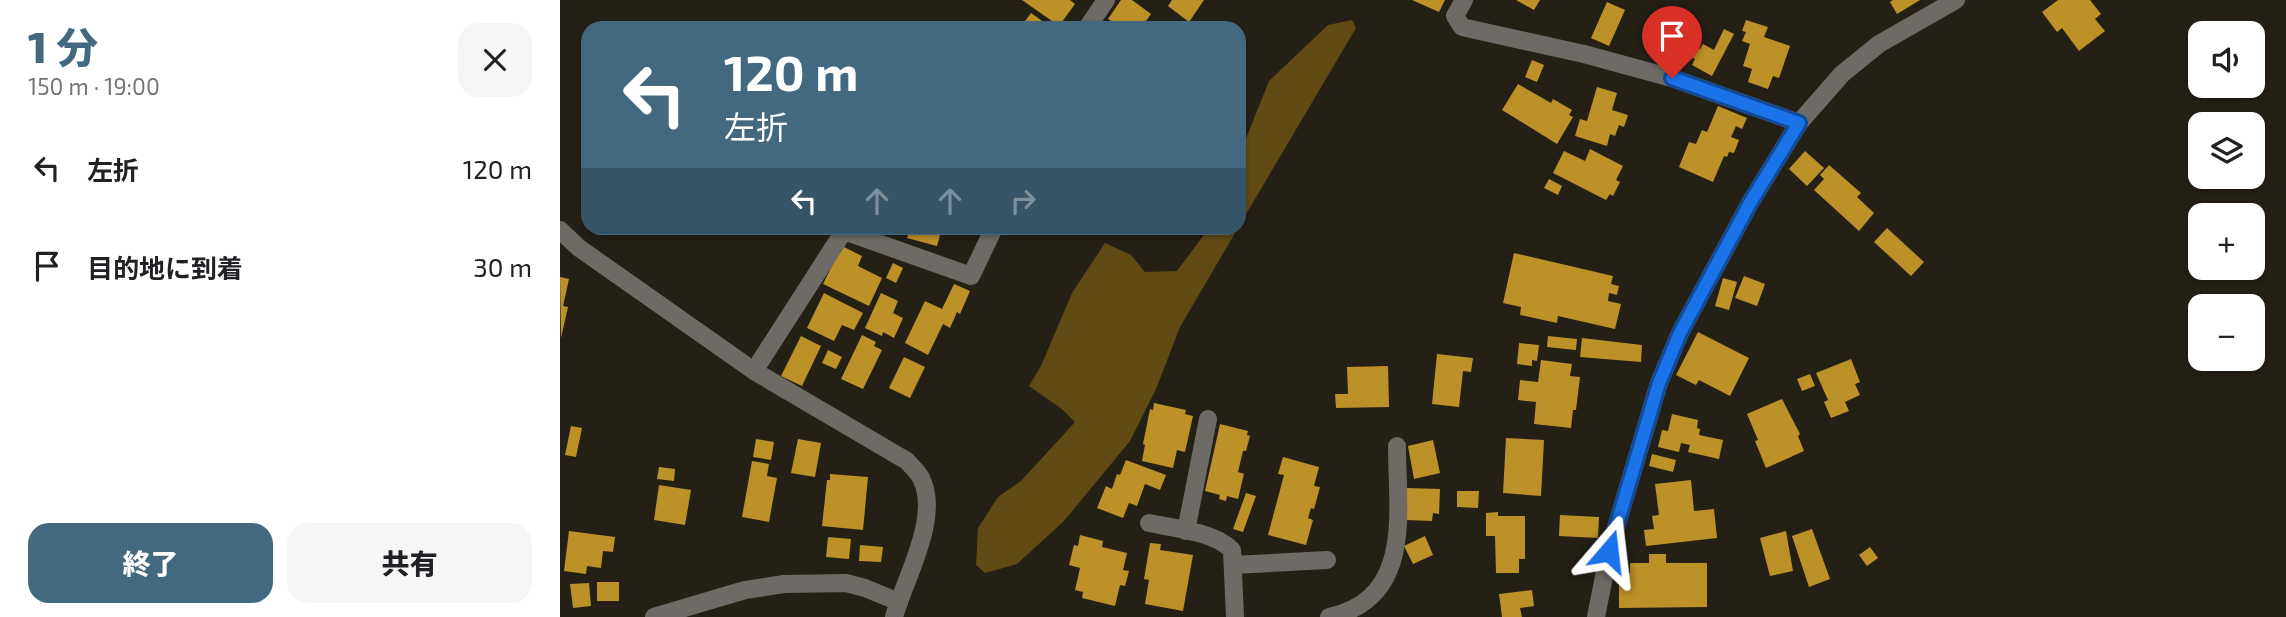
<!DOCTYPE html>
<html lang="ja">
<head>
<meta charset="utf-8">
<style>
	body { margin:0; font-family:"Exo 2","Noto Sans JP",sans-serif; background:#f6f6f6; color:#202124; height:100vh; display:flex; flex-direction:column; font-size:26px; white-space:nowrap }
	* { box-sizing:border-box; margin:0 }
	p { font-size:23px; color:#757577 }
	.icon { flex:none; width:38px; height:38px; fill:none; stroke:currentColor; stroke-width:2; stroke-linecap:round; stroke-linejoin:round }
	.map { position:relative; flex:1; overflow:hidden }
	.panel { display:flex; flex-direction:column; background:#fff; width:560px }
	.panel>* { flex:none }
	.top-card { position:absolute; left:21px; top:21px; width:665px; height:214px; border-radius:21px; box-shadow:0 2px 5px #0004; background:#436981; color:#fff; overflow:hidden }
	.fabs { position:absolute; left:1628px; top:21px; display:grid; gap:14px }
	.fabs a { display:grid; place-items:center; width:77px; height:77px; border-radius:14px; background:#fff; box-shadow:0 2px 5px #0004; font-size:35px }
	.pin { position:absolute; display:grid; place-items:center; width:60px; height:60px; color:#fff; margin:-72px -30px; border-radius:50% 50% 50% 0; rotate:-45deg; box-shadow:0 0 7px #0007 }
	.pin .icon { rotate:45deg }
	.me { position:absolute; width:77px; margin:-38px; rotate:17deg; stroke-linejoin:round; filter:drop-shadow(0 0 5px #0008) }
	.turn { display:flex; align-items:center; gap:24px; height:147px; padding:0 28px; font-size:32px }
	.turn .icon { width:91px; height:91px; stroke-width:2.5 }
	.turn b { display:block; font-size:49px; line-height:60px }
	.lanes { display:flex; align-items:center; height:66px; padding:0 28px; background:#0003; justify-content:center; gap:35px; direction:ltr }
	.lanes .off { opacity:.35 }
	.round { display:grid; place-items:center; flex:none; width:74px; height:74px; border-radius:21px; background:#f6f6f6 }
	.summary { display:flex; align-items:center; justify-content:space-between; height:119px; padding:0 28px }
	h1 { font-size:42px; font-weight:800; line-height:52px; color:#436981 }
	.cta { display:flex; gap:14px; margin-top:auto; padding:14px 28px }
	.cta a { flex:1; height:80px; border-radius:21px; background:#436981; color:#fff; font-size:28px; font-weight:800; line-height:80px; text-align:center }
	.cta a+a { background:#f6f6f6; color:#202124 }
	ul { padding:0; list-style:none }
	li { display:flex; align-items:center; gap:21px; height:98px; padding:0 28px }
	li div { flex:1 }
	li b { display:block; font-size:26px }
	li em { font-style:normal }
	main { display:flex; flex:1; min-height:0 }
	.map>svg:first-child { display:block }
</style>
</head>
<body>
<main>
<section class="panel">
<div class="summary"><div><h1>1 分</h1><p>150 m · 19:00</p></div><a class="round"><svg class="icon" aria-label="close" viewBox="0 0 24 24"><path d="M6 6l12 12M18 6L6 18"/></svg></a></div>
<ul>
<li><svg class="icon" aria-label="left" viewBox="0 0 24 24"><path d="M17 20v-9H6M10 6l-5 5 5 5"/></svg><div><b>左折</b></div><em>120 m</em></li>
<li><svg class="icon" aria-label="arrive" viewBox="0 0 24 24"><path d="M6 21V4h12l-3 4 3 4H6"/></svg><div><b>目的地に到着</b></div><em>30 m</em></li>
</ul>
<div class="cta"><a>終了</a><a>共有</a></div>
</section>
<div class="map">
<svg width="1726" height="617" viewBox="0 0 1726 617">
	<rect width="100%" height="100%" fill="#252016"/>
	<g fill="#614a14">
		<path d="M 792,20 L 796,28 L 679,226 L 679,156 L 709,81 L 768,25 Z"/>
		<path d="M 649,228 L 678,228 L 620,327 L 596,389 L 570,441 L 504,521 L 457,564 L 425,573 L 416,565 L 418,528 L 438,497 L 461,481 L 515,422 L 502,409 L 469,386 L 481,366 L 512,293 L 545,243 L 571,255 L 585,272 L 617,271 Z"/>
	</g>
	<g fill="#bc9128">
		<path d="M 462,0 L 510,0 L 515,4 L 499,26 Z"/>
		<path d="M 561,0 L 572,0 L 591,14 L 581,28 L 561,28 L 548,19 Z"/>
		<path d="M 612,0 L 644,0 L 629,22 L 608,6 Z"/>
		<path d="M 852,0 L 885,0 L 879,12 Z"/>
		<path d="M 956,0 L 980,0 L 974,10 Z"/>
		<path d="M 1333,0 L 1360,0 L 1337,14 L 1330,2 Z"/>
		<path d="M 1498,0 L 1530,0 L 1541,14 L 1535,19 L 1545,31 L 1519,51 L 1502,28 L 1497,32 L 1482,12 Z"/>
		<path d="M 1047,2 L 1065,10 L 1049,46 L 1031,38 Z"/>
		<path d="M 471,13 L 492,28 L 460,28 Z"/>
		<path d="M 1186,20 L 1208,27 L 1204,37 L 1230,46 L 1219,78 L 1213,76 L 1208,89 L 1188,82 L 1192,69 L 1183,66 L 1190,44 L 1182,41 L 1186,32 L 1182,31 Z"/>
		<path d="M 1164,29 L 1174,34 L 1152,76 L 1132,65 L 1135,59 L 1128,55 L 1133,45 L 1140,49 L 1143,44 L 1154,50 Z"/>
		<path d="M 972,60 L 984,65 L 977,82 L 965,77 Z"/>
		<path d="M 958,84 L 991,103 L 993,99 L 1012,110 L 1009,115 L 1013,117 L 997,144 L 942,110 Z"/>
		<path d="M 1037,87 L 1057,93 L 1052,110 L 1068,115 L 1064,127 L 1059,125 L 1055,136 L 1050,134 L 1047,146 L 1015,136 L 1020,119 L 1027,121 Z"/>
		<path d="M 1158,106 L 1187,118 L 1182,129 L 1176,126 L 1171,137 L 1179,140 L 1174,153 L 1169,152 L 1167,157 L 1164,156 L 1153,182 L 1119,167 L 1129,142 L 1136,144 L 1142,130 L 1147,132 Z"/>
		<path d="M 1030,149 L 1063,166 L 1056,180 L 1060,182 L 1053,196 L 1050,194 L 1046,200 L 993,173 L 1004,151 L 1025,161 Z"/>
		<path d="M 1245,151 L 1264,168 L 1247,186 L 1229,169 Z"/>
		<path d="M 1269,165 L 1301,193 L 1297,197 L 1314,213 L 1299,231 L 1254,190 L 1264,179 L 1260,175 Z"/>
		<path d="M 989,179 L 1002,186 L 998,195 L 984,188 Z"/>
		<path d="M 350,228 L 382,228 L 377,246 L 347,238 Z"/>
		<path d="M 1327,228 L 1364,262 L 1351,276 L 1314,242 Z"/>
		<path d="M 282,246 L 302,256 L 298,266 L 322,278 L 309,306 L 263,284 Z"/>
		<path d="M 954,253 L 1053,276 L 1051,284 L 1059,286 L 1057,295 L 1049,293 L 1048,301 L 1061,304 L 1055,329 L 998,316 L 997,323 L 960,315 L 961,307 L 943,303 Z"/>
		<path d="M 333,263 L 343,268 L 336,283 L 326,278 Z"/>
		<path d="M 1184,276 L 1205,284 L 1197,306 L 1175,298 Z"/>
		<path d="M 0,277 L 9,279 L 3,306 L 8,307 L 1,338 Z"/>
		<path d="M 1163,278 L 1177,282 L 1169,310 L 1155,306 Z"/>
		<path d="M 394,284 L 410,291 L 400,314 L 397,312 L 390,328 L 383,324 L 368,355 L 345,343 L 365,301 L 382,309 Z"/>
		<path d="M 264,293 L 303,313 L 294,330 L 282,325 L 274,341 L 247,328 Z"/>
		<path d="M 321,293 L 338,301 L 333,313 L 343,318 L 334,338 L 323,332 L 322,336 L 305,328 Z"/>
		<path d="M 1138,332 L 1189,358 L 1170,396 L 1139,380 L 1136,385 L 1116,375 Z"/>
		<path d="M 302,335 L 316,342 L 314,346 L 322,350 L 303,389 L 281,379 Z"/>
		<path d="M 241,336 L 261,346 L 242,386 L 221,376 Z"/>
		<path d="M 988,336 L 1017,339 L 1016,350 L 987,347 Z"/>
		<path d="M 1022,338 L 1082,345 L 1081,362 L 1020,357 Z"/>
		<path d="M 959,343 L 979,345 L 977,361 L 972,360 L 972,366 L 957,364 Z"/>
		<path d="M 268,350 L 282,357 L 276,369 L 262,363 Z"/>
		<path d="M 877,354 L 913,358 L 911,372 L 903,371 L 899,407 L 872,404 Z"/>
		<path d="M 344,357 L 365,367 L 350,398 L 329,388 Z"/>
		<path d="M 1291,359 L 1300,382 L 1295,384 L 1300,395 L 1285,402 L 1289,411 L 1271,418 L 1264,402 L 1268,400 L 1256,373 Z"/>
		<path d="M 981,360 L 1012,364 L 1010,376 L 1020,377 L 1016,410 L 1013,410 L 1011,428 L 974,424 L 976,402 L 958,400 L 960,380 L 978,382 Z"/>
		<path d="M 828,366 L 829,407 L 776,408 L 775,394 L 788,394 L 787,367 Z"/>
		<path d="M 1250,374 L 1255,386 L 1242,391 L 1237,379 Z"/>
		<path d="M 1222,399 L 1240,434 L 1238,436 L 1244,451 L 1206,468 L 1195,441 L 1198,440 L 1187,414 Z"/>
		<path d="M 594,403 L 626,410 L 625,414 L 633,416 L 625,452 L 617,450 L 613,468 L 582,461 L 585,445 L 583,444 L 590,409 L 593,410 Z"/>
		<path d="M 1112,414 L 1138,420 L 1137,428 L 1140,429 L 1139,435 L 1163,440 L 1159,459 L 1128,452 L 1130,445 L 1121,443 L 1119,452 L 1098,447 L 1102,430 L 1108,431 Z"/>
		<path d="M 660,424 L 688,431 L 687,435 L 690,436 L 686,451 L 683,451 L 678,472 L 684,474 L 678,499 L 667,496 L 666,501 L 659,499 L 660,495 L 645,491 Z"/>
		<path d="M 11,426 L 22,428 L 16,457 L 5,455 Z"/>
		<path d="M 946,438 L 984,440 L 981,496 L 943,493 Z"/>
		<path d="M 196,439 L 214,442 L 211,460 L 193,457 Z"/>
		<path d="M 238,439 L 261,443 L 255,477 L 231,473 Z"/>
		<path d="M 873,440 L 880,473 L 854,479 L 848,446 Z"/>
		<path d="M 1092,454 L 1116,460 L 1113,472 L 1089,466 Z"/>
		<path d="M 723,457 L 759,467 L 754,486 L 760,487 L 754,509 L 751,508 L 748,518 L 753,520 L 746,545 L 708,535 L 724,475 L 718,474 Z"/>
		<path d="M 566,460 L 606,475 L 600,490 L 585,484 L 577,506 L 569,503 L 563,518 L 537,508 L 546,486 L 552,489 L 557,474 L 560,475 Z"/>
		<path d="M 192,461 L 209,464 L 207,476 L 217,478 L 209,522 L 182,517 Z"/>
		<path d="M 99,467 L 115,469 L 114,481 L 97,479 Z"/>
		<path d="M 270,474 L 308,477 L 303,530 L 262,526 L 267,480 L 270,480 Z"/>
		<path d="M 1131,480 L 1134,511 L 1154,509 L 1157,538 L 1086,546 L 1084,530 L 1094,529 L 1092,516 L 1099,515 L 1095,484 Z"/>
		<path d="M 99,485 L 131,490 L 125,525 L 94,520 Z"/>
		<path d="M 847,488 L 880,489 L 879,514 L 873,513 L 872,521 L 846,520 Z"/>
		<path d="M 897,491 L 919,491 L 918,508 L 897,507 Z"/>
		<path d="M 686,493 L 696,496 L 683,532 L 673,529 Z"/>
		<path d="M 938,512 L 938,516 L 965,516 L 965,559 L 959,559 L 959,573 L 936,573 L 935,536 L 926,536 L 926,513 Z"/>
		<path d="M 1000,515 L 1039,517 L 1038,538 L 999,536 Z"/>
		<path d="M 1252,529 L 1270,579 L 1249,587 L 1232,536 Z"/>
		<path d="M 9,531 L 55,537 L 53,552 L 43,551 L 41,568 L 27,566 L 26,574 L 4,571 Z"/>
		<path d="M 1226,531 L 1233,571 L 1210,576 L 1200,538 Z"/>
		<path d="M 520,535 L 543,541 L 542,547 L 567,553 L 563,570 L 569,571 L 565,586 L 560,585 L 555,606 L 522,598 L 523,592 L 515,590 L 520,568 L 509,565 L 514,545 L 518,546 Z"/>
		<path d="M 865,536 L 873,555 L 853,564 L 844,546 Z"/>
		<path d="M 268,537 L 291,539 L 289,559 L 266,557 Z"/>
		<path d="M 590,543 L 601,544 L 600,550 L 633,555 L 623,611 L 585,604 L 589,580 L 584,579 Z"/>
		<path d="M 300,545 L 323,547 L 321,562 L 299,561 Z"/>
		<path d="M 1310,547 L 1318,558 L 1307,566 L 1299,555 Z"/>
		<path d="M 1089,554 L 1106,554 L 1106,563 L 1147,563 L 1147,607 L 1059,608 L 1059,573 L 1070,573 L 1070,563 L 1089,563 Z"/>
		<rect x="37" y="582" width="22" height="19"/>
		<path d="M 29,583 L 31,606 L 13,608 L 10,584 Z"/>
		<path d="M 972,590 L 974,606 L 960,608 L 962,617 L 942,617 L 939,594 Z"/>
	</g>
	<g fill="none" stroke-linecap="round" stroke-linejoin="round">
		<g stroke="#6e6b66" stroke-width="18">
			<path d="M 904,0 L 895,16 L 902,27 L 1024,54 L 1112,78 L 1239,123"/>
			<path d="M 527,28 L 546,0"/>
			<path d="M 0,230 L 19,248 L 194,371 L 347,461 C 351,466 358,472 361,478 C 381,517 345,578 334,617"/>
			<path d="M 194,371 L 284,231 L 411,276 L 434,228"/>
			<path d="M 589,523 C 614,528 654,532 672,550 L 675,617"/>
			<path d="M 626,531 L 648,419"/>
			<path d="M 673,565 L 767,560"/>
			<path d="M 94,617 L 185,590 L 224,584 L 286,583 L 305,588 L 339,602"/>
			<path d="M 769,617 C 854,598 837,513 837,446"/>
			<path d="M 1036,617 L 1049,551 L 1099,383 L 1120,333 L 1190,203 L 1239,123 L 1282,74 L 1319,44 L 1396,0"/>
		</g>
	</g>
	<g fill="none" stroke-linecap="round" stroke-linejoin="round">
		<defs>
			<path id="route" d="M 1049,551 L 1099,383 L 1120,333 L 1190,203 L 1239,123 L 1112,78"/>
		</defs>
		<use href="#route" stroke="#114b97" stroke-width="18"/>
		<use href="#route" stroke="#1a73e8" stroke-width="12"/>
	</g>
</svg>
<div class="fabs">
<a><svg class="icon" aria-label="sound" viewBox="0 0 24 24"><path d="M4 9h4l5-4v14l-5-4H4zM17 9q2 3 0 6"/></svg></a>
<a><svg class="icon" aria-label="layers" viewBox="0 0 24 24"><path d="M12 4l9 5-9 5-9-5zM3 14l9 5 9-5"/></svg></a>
<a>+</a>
<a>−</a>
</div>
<div class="pin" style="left:1112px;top:78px;background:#d93025"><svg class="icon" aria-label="arrive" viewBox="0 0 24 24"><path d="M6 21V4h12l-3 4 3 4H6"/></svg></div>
<svg class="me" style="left:1049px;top:551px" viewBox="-20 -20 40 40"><path d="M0-17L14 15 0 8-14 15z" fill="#1a73e8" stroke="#fff" stroke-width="4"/></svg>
<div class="top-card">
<div class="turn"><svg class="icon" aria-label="left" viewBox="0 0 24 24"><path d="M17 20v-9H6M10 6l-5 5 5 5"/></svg><div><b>120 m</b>左折</div></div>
<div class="lanes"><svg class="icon" aria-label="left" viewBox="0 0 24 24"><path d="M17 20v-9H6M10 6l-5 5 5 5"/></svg><svg class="icon off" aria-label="ahead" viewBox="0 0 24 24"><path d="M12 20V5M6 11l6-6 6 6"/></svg><svg class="icon off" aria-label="ahead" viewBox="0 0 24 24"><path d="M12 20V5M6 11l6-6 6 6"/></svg><svg class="icon off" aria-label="right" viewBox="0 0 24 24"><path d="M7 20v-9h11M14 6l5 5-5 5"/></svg></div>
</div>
</div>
</main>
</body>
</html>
